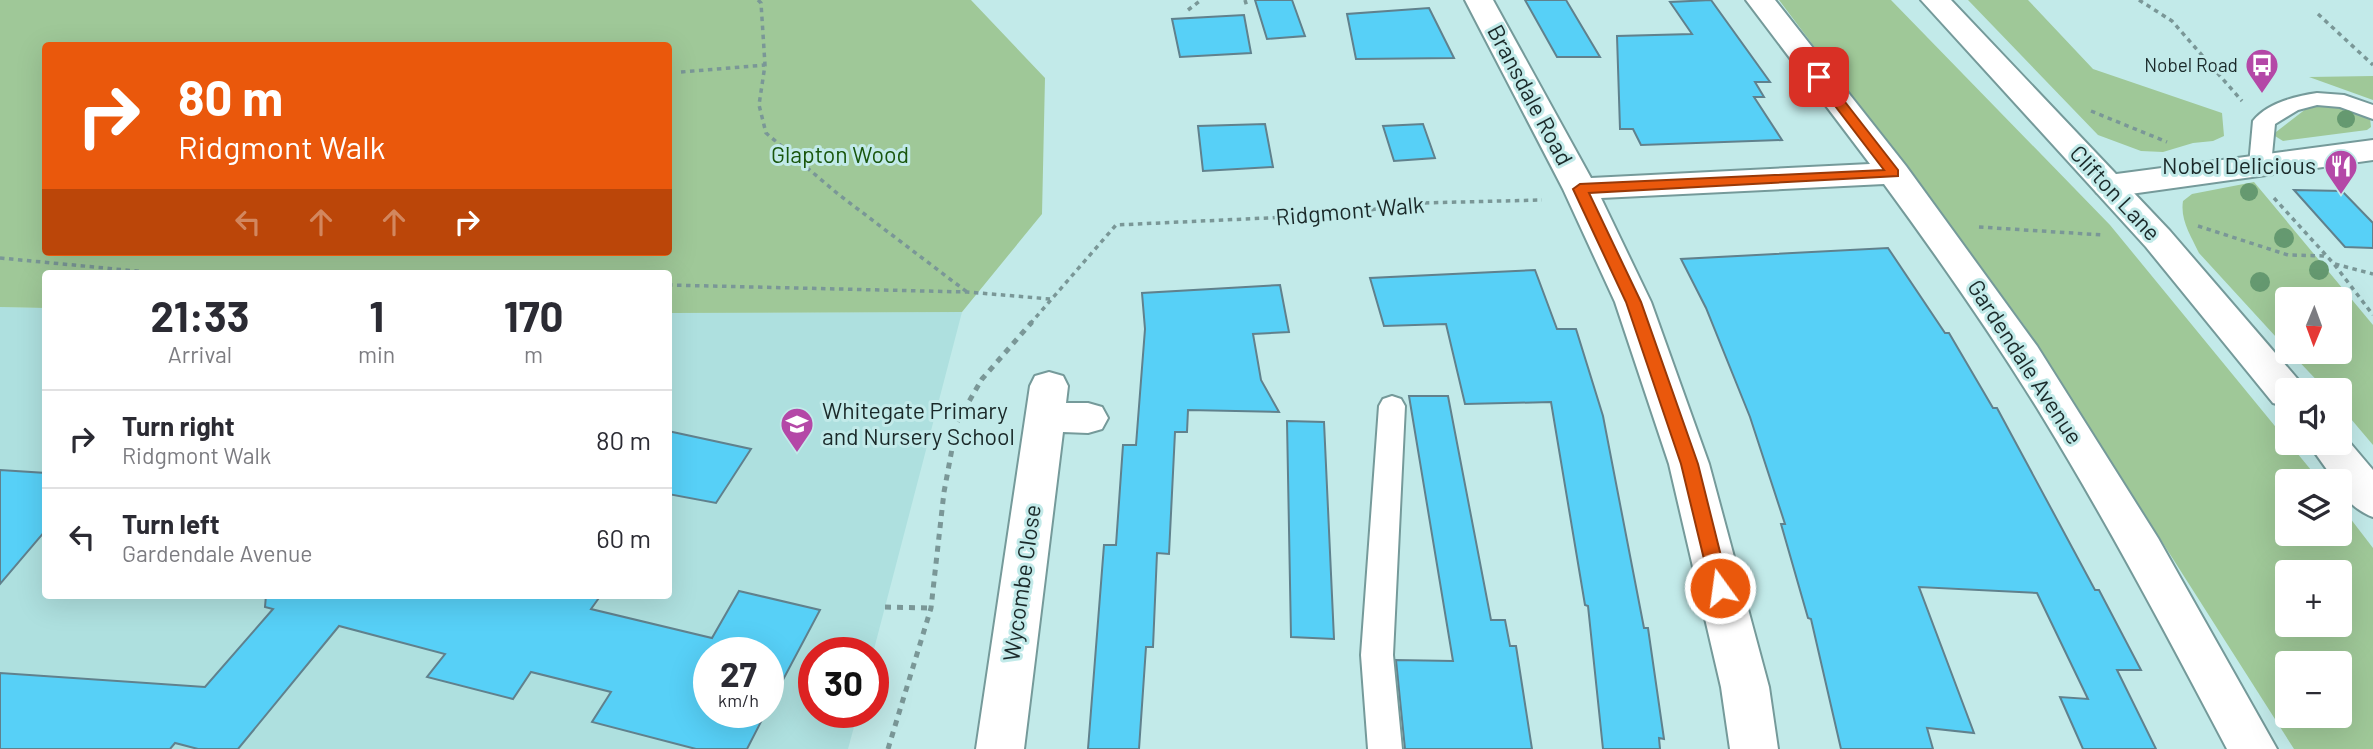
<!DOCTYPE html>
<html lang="en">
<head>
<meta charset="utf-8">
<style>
	body { margin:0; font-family:Barlow,sans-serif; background:#f7f7f7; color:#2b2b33; height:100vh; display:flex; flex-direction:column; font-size:26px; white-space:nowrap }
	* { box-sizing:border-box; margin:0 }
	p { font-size:23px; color:#7c7c81 }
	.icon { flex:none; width:38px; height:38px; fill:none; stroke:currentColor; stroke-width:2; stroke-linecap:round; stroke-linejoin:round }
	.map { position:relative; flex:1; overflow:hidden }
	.side { position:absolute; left:42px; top:270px; width:630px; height:329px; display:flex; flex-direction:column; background:#fff; border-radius:7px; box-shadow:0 7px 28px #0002 }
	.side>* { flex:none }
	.guide { position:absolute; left:42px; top:42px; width:630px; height:214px; border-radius:7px; box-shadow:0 7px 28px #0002; background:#ea580c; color:#fff; overflow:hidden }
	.needle { width:46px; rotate:181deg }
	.controls { position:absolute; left:2275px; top:287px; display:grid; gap:14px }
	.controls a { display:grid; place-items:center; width:77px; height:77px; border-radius:7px; background:#fff; box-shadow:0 7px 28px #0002; font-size:35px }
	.speed { position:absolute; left:693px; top:637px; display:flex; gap:14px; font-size:35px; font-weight:700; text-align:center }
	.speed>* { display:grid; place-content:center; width:91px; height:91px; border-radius:50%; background:#fff; box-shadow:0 7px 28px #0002; line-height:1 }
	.speed small { font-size:18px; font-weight:400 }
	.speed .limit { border:10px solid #d22; background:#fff; color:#111 }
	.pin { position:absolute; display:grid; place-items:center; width:60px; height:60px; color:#fff; margin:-30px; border-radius:14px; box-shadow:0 4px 10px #0006 }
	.me { position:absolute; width:77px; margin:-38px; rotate:346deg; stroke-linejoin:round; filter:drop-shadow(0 0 5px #0008) }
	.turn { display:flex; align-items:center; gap:24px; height:147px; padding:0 21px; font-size:32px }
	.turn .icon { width:91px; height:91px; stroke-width:2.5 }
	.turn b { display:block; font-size:49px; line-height:60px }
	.lanes { display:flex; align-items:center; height:66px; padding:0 21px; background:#0003; justify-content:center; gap:35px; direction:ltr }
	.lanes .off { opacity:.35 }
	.eta { display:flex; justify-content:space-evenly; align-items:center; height:119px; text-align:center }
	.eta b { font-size:42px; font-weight:700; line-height:49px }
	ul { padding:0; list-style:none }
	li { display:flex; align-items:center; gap:21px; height:98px; padding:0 21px; border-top:2px solid #e1e1e2 }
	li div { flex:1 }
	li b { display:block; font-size:26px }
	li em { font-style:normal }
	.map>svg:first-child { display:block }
</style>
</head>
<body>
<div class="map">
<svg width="2373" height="749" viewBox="0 0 2373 749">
	<rect width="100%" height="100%" fill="#c2eae9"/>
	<path fill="#aee0df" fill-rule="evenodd" d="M 0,307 L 45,308 L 46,595 L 668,595 L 669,313 L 962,312 L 873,653 L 814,653 L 814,712 L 858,712 L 848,749 L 0,749 ZM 709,653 L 768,653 L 768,712 L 709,712 Z"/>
	<g fill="#9fc898" fill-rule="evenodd">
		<path d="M 0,0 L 971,0 L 1045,78 L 1042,214 L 962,312 L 669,313 L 668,273 L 46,273 L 45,308 L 0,307 ZM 46,46 L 668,46 L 668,252 L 46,252 Z"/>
		<path d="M 1779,0 L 1891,0 L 2110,225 L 2320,481 L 2287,481 L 2287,534 L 2340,534 L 2340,505 L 2373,548 L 2373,749 L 2294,749 L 2024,325 ZM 2287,572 L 2340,572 L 2340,625 L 2287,625 ZM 2287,663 L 2340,663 L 2340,716 L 2287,716 Z"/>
		<path d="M 1968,0 L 2028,0 L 2093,69 L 2222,113 L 2224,136 L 2213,141 L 2193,143 L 2163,152 L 2141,151 L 2098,135 Z"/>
		<path d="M 2373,76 L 2373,100 L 2309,77 Z"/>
		<path d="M 2335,104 L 2370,118 L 2371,127 L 2367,130 L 2283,141 L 2275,136 L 2276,132 L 2311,105 Z"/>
		<path d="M 2254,182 L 2373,325 L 2373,445 L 2340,406 L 2340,390 L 2326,390 L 2290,352 L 2340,352 L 2340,299 L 2287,299 L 2287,349 L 2199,253 C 2191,236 2180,220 2183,201 L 2192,194 Z"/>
	</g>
	<g fill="#57d0f7" stroke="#60818d" stroke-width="2">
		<path d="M 1255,0 L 1292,0 L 1305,36 L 1267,39 Z"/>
		<path d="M 1525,0 L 1566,0 L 1600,57 L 1557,57 Z"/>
		<path d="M 1711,0 L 1770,82 L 1755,82 L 1764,97 L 1754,97 L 1782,140 L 1641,145 L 1633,129 L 1620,129 L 1617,36 L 1692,34 L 1670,2 Z"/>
		<path d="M 1429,8 L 1454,58 L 1356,59 L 1347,14 Z"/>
		<path d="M 1244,15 L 1251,53 L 1180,57 L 1172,19 Z"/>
		<path d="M 1265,124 L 1273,167 L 1203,171 L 1198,126 Z"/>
		<path d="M 1423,124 L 1435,158 L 1394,161 L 1383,126 Z"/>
		<path d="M 2294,190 L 2342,191 L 2373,223 L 2373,248 L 2345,247 Z"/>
		<path d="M 1888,248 L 1945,333 L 1949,333 L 1993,408 L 1997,408 L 2095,590 L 2099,590 L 2141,670 L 2117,670 L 2156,749 L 2083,749 L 2060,697 L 2088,699 L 2037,593 L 1919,587 L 1974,733 L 1927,728 L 1933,749 L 1841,749 L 1811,619 L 1808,618 L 1781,524 L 1785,524 L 1750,417 L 1706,308 L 1681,259 Z"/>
		<path d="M 1535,270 L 1557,329 L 1576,329 L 1603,416 L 1644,628 L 1648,628 L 1664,739 L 1659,738 L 1660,749 L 1603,749 L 1588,606 L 1585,605 L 1551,402 L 1465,404 L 1446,324 L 1384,326 L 1370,278 Z"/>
		<path d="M 1280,285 L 1289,332 L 1253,334 L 1261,380 L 1279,412 L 1188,410 L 1187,432 L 1175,432 L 1169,554 L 1157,553 L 1153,647 L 1146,647 L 1139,749 L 1088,749 L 1104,545 L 1116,545 L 1123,445 L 1136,445 L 1145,329 L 1142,293 Z"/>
		<path d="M 1409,396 L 1448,396 L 1491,620 L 1505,620 L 1510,646 L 1516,646 L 1532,749 L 1405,749 L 1396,660 L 1453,661 Z"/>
		<path d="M 1287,421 L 1324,422 L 1334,639 L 1291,637 Z"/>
		<path d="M 668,431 L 751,449 L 716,503 L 668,494 Z"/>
		<path d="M 0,470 L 46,473 L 46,530 L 0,584 Z"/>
		<path d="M 739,591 L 820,610 L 768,708 L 768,653 L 709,653 L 709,712 L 766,712 L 747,749 L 696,749 L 592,722 L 611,692 L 531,672 L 513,699 L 427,677 L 445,654 L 339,626 L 238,749 L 198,749 L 175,743 L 170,749 L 0,749 L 0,673 L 205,687 L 273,609 L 265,607 L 266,595 L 601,595 L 591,609 L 712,638 Z"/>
	</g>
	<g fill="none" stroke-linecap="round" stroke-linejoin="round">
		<defs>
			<g id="service">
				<path d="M 2317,93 L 2344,95 L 2373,105 L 2373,119 L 2340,107 L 2317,105 L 2298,110 L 2275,124 L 2271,165 L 2268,170 L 2252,170 L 2249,165 L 2253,121 C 2267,103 2296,96 2317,93 Z"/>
				<path d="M 1392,396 L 1401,399 L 1405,406 L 1393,655 L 1402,749 L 1368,749 L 1361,655 L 1379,406 L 1383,399 Z"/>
			</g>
			<g id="minor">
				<path d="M 1465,0 L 1493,0 L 1591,178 L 1870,164 L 1746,0 L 1775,0 L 1906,166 L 2037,346 L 2158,538 L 2277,749 L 2227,749 C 2168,637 2108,524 2042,416 C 1993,336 1939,259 1884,184 L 1601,198 L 1651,302 L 1709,464 L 1769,687 L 1778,749 L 1730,749 L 1721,687 L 1669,464 L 1615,302 L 1563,189 Z"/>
				<path d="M 2373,140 L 2373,160 L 2109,197 L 2097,193 L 2092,186 L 2097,179 L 2109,175 Z"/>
				<path d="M 1049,372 L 1063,376 L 1068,386 L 1066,403 L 1088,403 L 1102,407 L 1108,418 L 1102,429 L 1088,433 L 1063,432 L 1024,749 L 976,749 L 1030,386 L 1035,376 Z"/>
			</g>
			<g id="tertiary">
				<path d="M 1921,0 L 1951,0 L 2170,231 L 2301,383 L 2305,390 L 2287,390 L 2287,407 L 2273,403 L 2146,247 Z"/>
				<path d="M 2340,431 L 2373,470 L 2373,517 C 2359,512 2340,498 2340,481 L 2335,481 L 2308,443 L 2340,443 Z"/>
			</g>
		</defs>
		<use href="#service" stroke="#759a9a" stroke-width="4"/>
		<use href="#minor" stroke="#759a9a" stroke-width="4"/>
		<use href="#tertiary" stroke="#759a9a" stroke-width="4"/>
		<g stroke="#7a9797" stroke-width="3.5" stroke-dasharray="4.5 4.5" stroke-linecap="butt">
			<path d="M 758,0 L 761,3 L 765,65 L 759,105 L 766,133 L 838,194 L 967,292"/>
			<path d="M 1245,0 L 1247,7"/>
			<path d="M 2139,0 L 2172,21 L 2242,101"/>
			<path d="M 1188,10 L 1201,0"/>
			<path d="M 2318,14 L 2373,65"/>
			<path d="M 681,72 L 765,65"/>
			<path d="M 2091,111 L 2167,142"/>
			<path d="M 2274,198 L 2334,264 L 2373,315"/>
			<path d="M 2198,226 L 2288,255 L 2326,256"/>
			<path d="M 1979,227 L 2103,235"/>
			<path d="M 0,258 L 157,273"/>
			<path d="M 2335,264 L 2373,274"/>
			<path d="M 668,285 L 967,292 L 1050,299"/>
			<path d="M 1030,324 L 1116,225 L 1332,215 L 1421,203 L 1542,200"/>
		</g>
		<g stroke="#7a9797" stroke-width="5" stroke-dasharray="6 6" stroke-linecap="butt">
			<path d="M 885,607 L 931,608"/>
			<path d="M 888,749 L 931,608 L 944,492 L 957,422 L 982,379 L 1032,322"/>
		</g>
		<use href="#service" fill="#fff" fill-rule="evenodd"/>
		<use href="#minor" fill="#fff" fill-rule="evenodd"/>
		<use href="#tertiary" fill="#fff" fill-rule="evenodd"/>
	</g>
	<g fill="#659970">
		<circle cx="2346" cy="119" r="9"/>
		<circle cx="2249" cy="192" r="9"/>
		<circle cx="2284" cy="238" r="10"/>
		<circle cx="2319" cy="270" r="10"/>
		<circle cx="2260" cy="282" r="10"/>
	</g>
	<path fill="#ea580c" stroke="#983908" stroke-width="2" d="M 1819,73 L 1824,75 L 1898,170 L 1898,176 L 1589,193 L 1641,302 L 1698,464 L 1729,588 L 1727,593 L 1720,596 L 1714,593 L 1711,588 L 1681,464 L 1626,302 L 1573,189 L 1580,184 L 1884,170 L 1813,77 Z"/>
	<defs>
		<symbol id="bus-pin" viewBox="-11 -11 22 30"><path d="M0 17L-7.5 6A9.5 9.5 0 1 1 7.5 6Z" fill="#b448a7" stroke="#c2eae9"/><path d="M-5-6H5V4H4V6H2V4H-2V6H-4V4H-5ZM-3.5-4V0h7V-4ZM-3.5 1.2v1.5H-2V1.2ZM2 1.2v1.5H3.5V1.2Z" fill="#fff"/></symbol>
		<symbol id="restaurant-pin" viewBox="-11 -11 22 30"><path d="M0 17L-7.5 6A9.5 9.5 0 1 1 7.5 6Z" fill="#b448a7" stroke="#c2eae9"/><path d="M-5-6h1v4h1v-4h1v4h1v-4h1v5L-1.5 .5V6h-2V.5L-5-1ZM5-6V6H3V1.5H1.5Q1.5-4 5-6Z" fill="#fff"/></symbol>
		<symbol id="school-pin" viewBox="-11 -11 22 30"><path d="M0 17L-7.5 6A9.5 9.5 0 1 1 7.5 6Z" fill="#b448a7" stroke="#c2eae9"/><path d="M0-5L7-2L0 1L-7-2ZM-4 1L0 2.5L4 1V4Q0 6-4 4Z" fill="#fff"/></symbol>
	</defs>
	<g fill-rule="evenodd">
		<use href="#bus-pin" x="2243" y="46" width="38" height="52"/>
		<use href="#restaurant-pin" x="2322" y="147" width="38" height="52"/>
		<use href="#school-pin" x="778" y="405" width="38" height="52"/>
	</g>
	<g text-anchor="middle" stroke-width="6" stroke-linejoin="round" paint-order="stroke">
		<g font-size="19" fill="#1a2929" stroke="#c2eae9" text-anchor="end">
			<text x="2238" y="72">Nobel Road</text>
		</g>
		<g font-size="23" fill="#1a2929" stroke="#c2eae9">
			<text transform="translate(1530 95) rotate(62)" y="8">Bransdale Road</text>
			<text transform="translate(2115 193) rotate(47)" y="8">Clifton Lane</text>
			<text transform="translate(1350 211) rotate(-5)" y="8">Ridgmont Walk</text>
			<text transform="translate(2025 362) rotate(57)" y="8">Gardendale Avenue</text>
			<text transform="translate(1022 583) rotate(-82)" y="8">Wycombe Close</text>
		</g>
		<g font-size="23" fill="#19560d" stroke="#c2eae9">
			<text x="840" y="163">Glapton Wood</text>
		</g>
		<g font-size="23" fill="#1a2929" stroke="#c2eae9" text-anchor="end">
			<text x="2316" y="174">Nobel Delicious</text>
			<text x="822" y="419" text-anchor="start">Whitegate Primary<tspan x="822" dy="26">and Nursery School</tspan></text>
		</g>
	</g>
</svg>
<div class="controls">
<a><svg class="needle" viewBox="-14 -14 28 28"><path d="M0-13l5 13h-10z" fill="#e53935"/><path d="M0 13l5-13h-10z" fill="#7c7c81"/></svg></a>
<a><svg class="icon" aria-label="sound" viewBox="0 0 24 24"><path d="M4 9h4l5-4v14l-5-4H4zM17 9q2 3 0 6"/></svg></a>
<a><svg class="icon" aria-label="layers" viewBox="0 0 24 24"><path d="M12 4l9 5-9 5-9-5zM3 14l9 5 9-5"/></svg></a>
<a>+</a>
<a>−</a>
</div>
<div class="speed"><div>27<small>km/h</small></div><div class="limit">30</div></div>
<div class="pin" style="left:1819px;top:77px;background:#d93025"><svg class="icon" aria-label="arrive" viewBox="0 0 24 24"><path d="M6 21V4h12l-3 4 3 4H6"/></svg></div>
<svg class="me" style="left:1720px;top:588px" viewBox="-20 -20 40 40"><circle r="17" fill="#ea580c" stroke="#fff" stroke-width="3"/><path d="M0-11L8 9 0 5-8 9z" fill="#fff"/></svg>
<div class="guide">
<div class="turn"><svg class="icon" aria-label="right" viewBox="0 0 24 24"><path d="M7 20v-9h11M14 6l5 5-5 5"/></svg><div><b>80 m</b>Ridgmont Walk</div></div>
<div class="lanes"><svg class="icon off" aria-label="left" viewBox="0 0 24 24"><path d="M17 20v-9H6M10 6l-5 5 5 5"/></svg><svg class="icon off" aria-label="ahead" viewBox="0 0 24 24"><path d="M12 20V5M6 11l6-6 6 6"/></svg><svg class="icon off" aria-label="ahead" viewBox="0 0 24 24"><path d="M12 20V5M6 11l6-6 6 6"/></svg><svg class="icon" aria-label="right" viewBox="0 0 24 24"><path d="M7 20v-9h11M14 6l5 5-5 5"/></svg></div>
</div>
<section class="side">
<div class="eta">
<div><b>21:33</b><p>Arrival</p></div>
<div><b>1</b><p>min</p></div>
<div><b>170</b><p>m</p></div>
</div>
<ul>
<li><svg class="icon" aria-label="right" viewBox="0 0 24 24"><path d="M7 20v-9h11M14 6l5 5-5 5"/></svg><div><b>Turn right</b><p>Ridgmont Walk</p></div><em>80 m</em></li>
<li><svg class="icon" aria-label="left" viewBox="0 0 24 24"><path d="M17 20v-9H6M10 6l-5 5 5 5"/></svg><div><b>Turn left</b><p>Gardendale Avenue</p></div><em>60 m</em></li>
</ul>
</section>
</div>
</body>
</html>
